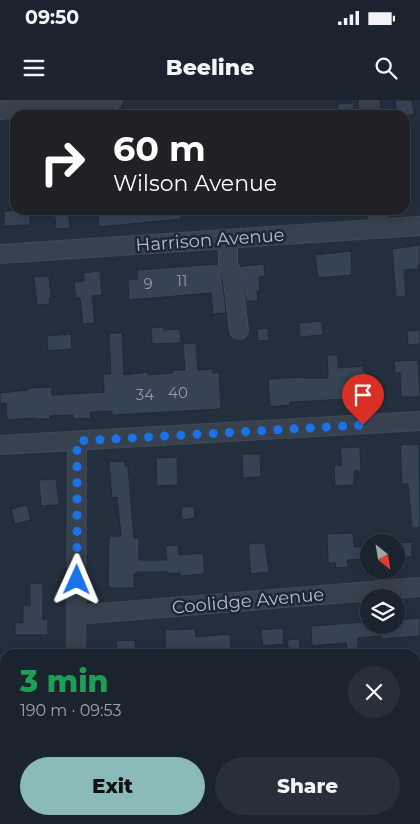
<!DOCTYPE html>
<html lang="en">
<head>
<meta charset="utf-8">
<style>
	body { margin:0; font-family:Montserrat,sans-serif; background:#282f3a; color:#f1f3f6; height:100vh; display:flex; flex-direction:column; font-size:19px; white-space:nowrap }
	* { box-sizing:border-box; margin:0 }
	p { font-size:16px; color:#a0a4aa }
	.icon { flex:none; width:28px; height:28px; fill:none; stroke:currentColor; stroke-width:2; stroke-linecap:round; stroke-linejoin:round }
	.map { position:relative; flex:1; overflow:hidden }
	.panel { position:absolute; left:0px; top:549px; width:420px; height:176px; display:flex; flex-direction:column; background:#1b232e; border-radius:15px 15px 0 0; box-shadow:0 2px 12px #0003,0 0 0 1px #39404a }
	.panel>* { flex:none }
	.guide { position:absolute; left:10px; top:10px; width:400px; height:105px; border-radius:15px; box-shadow:0 2px 12px #0003,0 0 0 1px #39404a; background:#202124; color:#fff; overflow:hidden }
	.needle { width:32px; rotate:150deg }
	.buttons { position:absolute; left:360px; top:434px; display:grid; gap:10px }
	.buttons a { display:grid; place-items:center; width:45px; height:45px; border-radius:50%; background:#1b232e; box-shadow:0 2px 12px #0003,0 0 0 1px #39404a; font-size:25px }
	.pin { position:absolute; display:grid; place-items:center; width:42px; height:42px; color:#fff; margin:-51px -21px; border-radius:50% 50% 50% 0; rotate:-45deg; box-shadow:0 0 5px #0007 }
	.pin .icon { rotate:45deg }
	.me { position:absolute; width:55px; margin:-28px; rotate:1deg; stroke-linejoin:round; filter:drop-shadow(0 0 4px #0008) }
	.turn { display:flex; align-items:center; gap:18px; height:105px; padding:0 20px; font-size:22px }
	.turn .icon { width:65px; height:65px; stroke-width:2.5 }
	.turn b { display:block; font-size:35px; line-height:42px }
	.round { display:grid; place-items:center; flex:none; width:52px; height:52px; border-radius:26px; background:#282f3a }
	.overview { display:flex; align-items:center; justify-content:space-between; height:85px; padding:0 20px }
	h1 { font-size:30px; font-weight:800; line-height:38px; color:#1e9e55 }
	.button { display:flex; gap:10px; margin-top:auto; padding:10px 20px }
	.button a { flex:1; height:58px; border-radius:30px; background:#8bbbb9; color:#111; font-size:20px; font-weight:800; line-height:58px; text-align:center }
	.button a+a { background:#282f3a; color:#f1f3f6 }
	.status { display:flex; justify-content:space-between; align-items:center; height:35px; padding:0 25px; background:#1b232e; direction:ltr }
	.status svg { height:14px; fill:currentColor }
	header { display:flex; justify-content:space-between; align-items:center; height:65px; padding:0 20px; background:#1b232e; font-size:22px; font-weight:800 }
	.map>svg:first-child { display:block }
</style>
</head>
<body>
<div class="status"><b>09:50</b><svg viewBox="0 0 49 12"><path d="M0 12V9h3v3zM5 12V6h3v6zM10 12V3h3v9zM15 12V0h3v12zM26 1h20v11H26zM47 4h2v5h-2z"/></svg></div>
<header><svg class="icon" aria-label="menu" viewBox="0 0 24 24"><path d="M4 6h16M4 12h16M4 18h16"/></svg>Beeline<svg class="icon" aria-label="search" viewBox="0 0 24 24"><circle cx="10" cy="10" r="6"/><path d="M15 15l6 6"/></svg></header>
<div class="map">
<svg width="420" height="724" viewBox="0 0 420 724">
	<rect width="100%" height="100%" fill="#242f3e"/>
	<g fill="#364354" stroke="#1f2835">
		<path d="M 395,0 L 412,0 L 414,15 L 397,15 Z"/>
		<path d="M 353,3 L 354,15 L 338,15 L 338,4 Z"/>
		<path d="M 30,110 L 30,125 L 4,126 L 4,111 Z"/>
		<path d="M 54,110 L 68,110 L 70,128 L 56,129 Z"/>
		<path d="M 97,110 L 181,110 L 181,119 L 99,127 Z"/>
		<path d="M 420,145 L 420,165 L 418,165 L 418,169 L 404,170 L 406,196 L 396,197 L 392,149 Z"/>
		<path d="M 351,151 L 352,175 L 318,178 L 315,155 Z"/>
		<path d="M 217,164 L 222,176 L 226,213 L 213,214 L 211,193 L 129,200 L 128,179 L 137,179 L 137,170 Z"/>
		<path d="M 264,164 L 265,176 L 259,177 L 260,191 L 257,191 L 258,201 L 246,201 L 240,166 Z"/>
		<path d="M 100,171 L 102,195 L 92,196 L 95,223 L 83,224 L 80,198 L 76,198 L 74,182 L 84,181 L 83,173 Z"/>
		<path d="M 49,176 L 51,198 L 49,198 L 50,204 L 37,205 L 34,177 Z"/>
		<path d="M 322,221 L 323,235 L 300,237 L 299,223 Z"/>
		<path d="M 164,227 L 164,230 L 180,229 L 181,243 L 152,244 L 151,228 Z"/>
		<path d="M 268,228 L 269,240 L 258,241 L 257,229 Z"/>
		<path d="M 420,230 L 420,244 L 408,245 L 407,231 Z"/>
		<path d="M 109,233 L 122,233 L 124,275 L 148,272 L 148,275 L 172,273 L 172,270 L 185,270 L 183,244 L 196,243 L 198,270 L 213,269 L 213,273 L 219,272 L 221,309 L 112,315 L 112,311 L 90,312 L 91,318 L 73,319 L 73,315 L 50,316 L 50,319 L 35,319 L 35,318 L 7,320 L 6,303 L 0,304 L 0,293 L 28,290 L 28,288 L 52,287 L 52,295 L 104,292 L 103,274 L 111,274 Z"/>
		<path d="M 71,234 L 72,249 L 48,251 L 47,236 Z"/>
		<path d="M 327,255 L 338,255 L 338,268 L 363,266 L 363,271 L 366,271 L 366,287 L 357,287 L 357,295 L 351,296 L 351,299 L 290,302 L 290,305 L 270,307 L 268,279 L 304,277 L 304,278 L 328,278 Z"/>
		<path d="M 418,260 L 420,297 L 401,297 L 400,273 L 395,273 L 394,261 Z"/>
		<path d="M 419,344 L 420,428 L 412,428 L 408,384 L 402,384 L 400,345 Z"/>
		<path d="M 360,347 L 361,371 L 354,371 L 354,385 L 335,386 L 334,366 L 342,365 L 340,348 Z"/>
		<path d="M 242,354 L 260,354 L 261,377 L 243,378 Z"/>
		<path d="M 177,357 L 178,385 L 157,386 L 156,358 Z"/>
		<path d="M 125,361 L 125,366 L 128,366 L 134,438 L 139,438 L 139,460 L 167,460 L 165,446 L 178,445 L 179,455 L 203,453 L 205,474 L 180,476 L 180,473 L 168,474 L 168,472 L 137,472 L 137,474 L 134,474 L 134,488 L 108,488 L 109,436 L 121,436 L 117,397 L 112,398 L 109,362 Z"/>
		<path d="M 56,379 L 59,405 L 41,406 L 39,380 Z"/>
		<path d="M 27,405 L 31,420 L 15,424 L 11,409 Z"/>
		<path d="M 194,406 L 195,418 L 182,420 L 181,407 Z"/>
		<path d="M 353,433 L 354,447 L 369,446 L 369,459 L 347,460 L 348,467 L 336,468 L 335,463 L 328,463 L 327,434 Z"/>
		<path d="M 412,442 L 412,457 L 396,458 L 396,443 Z"/>
		<path d="M 265,443 L 269,472 L 251,474 L 248,444 Z"/>
		<path d="M 30,483 L 43,484 L 43,520 L 48,519 L 48,535 L 15,535 L 15,522 L 23,523 L 23,505 L 30,506 Z"/>
		<path d="M 420,518 L 420,536 L 381,539 L 381,536 L 358,538 L 358,548 L 347,549 L 346,543 L 312,546 L 311,526 L 365,522 L 365,525 L 396,525 L 396,520 Z"/>
		<path d="M 283,528 L 284,544 L 263,546 L 261,530 Z"/>
		<path d="M 195,529 L 196,537 L 230,534 L 231,549 L 214,551 L 214,554 L 166,554 L 165,530 Z"/>
		<path d="M 299,539 L 301,554 L 289,554 L 287,540 Z"/>
		<path d="M 135,540 L 136,554 L 117,554 L 116,541 Z"/>
	</g>
	<g fill="none" stroke-linecap="round" stroke-linejoin="round">
		<defs>
			<g id="minor">
				<path d="M 369,0 L 370,15"/>
				<path d="M 0,10 L 113,0"/>
				<path d="M 378,110 L 379,128"/>
				<path d="M 228,139 L 228,166 L 232,173 L 239,230"/>
				<path d="M 0,154 L 420,126"/>
				<path d="M 0,345 L 420,321"/>
				<path d="M 76,515 L 420,487"/>
				<path d="M 76,554 L 77,341"/>
				<path d="M 79,720 L 79,724"/>
				<path d="M 311,720 L 311,724"/>
				<path d="M 243,724 L 243,720"/>
			</g>
		</defs>
		<use href="#minor" stroke="#414a57" stroke-width="20"/>
		<use href="#minor" stroke="#38414e" stroke-width="18"/>
	</g>
	<g fill="none" stroke-linecap="round" stroke-linejoin="round">
		<path stroke="#1a73e8" stroke-width="9" stroke-dasharray="0 16.2" d="M 77,480 L 77,341 L 363,325"/>
	</g>
	<g text-anchor="middle" stroke-width="5" stroke-linejoin="round" paint-order="stroke">
		<g font-size="15" fill="#929caa">
			<text x="182" y="186">11</text>
			<text x="148" y="189">9</text>
			<text x="178" y="298">40</text>
			<text x="145" y="300">34</text>
		</g>
		<g font-size="18" fill="#b4bcc9" stroke="#1d2633">
			<text transform="translate(210 140) rotate(-4)" y="6">Harrison Avenue</text>
			<text transform="translate(248 501) rotate(-5)" y="6">Coolidge Avenue</text>
		</g>
	</g>
</svg>
<div class="buttons">
<a><svg class="needle" viewBox="-14 -14 28 28"><path d="M0-13l5 13h-10z" fill="#e53935"/><path d="M0 13l5-13h-10z" fill="#a0a4aa"/></svg></a>
<a><svg class="icon" aria-label="layers" viewBox="0 0 24 24"><path d="M12 4l9 5-9 5-9-5zM3 14l9 5 9-5"/></svg></a>
</div>
<div class="pin" style="left:363px;top:325px;background:#d93025"><svg class="icon" aria-label="arrive" viewBox="0 0 24 24"><path d="M6 21V4h12l-3 4 3 4H6"/></svg></div>
<svg class="me" style="left:77px;top:480px" viewBox="-20 -20 40 40"><path d="M0-17L14 15 0 8-14 15z" fill="#1a73e8" stroke="#fff" stroke-width="4"/></svg>
<div class="guide">
<div class="turn"><svg class="icon" aria-label="right" viewBox="0 0 24 24"><path d="M7 20v-9h11M14 6l5 5-5 5"/></svg><div><b>60 m</b>Wilson Avenue</div></div>
</div>
<section class="panel">
<div class="overview"><div><h1>3 min</h1><p>190 m · 09:53</p></div><a class="round"><svg class="icon" aria-label="close" viewBox="0 0 24 24"><path d="M6 6l12 12M18 6L6 18"/></svg></a></div>
<div class="button"><a>Exit</a><a>Share</a></div>
</section>
</div>
</body>
</html>
